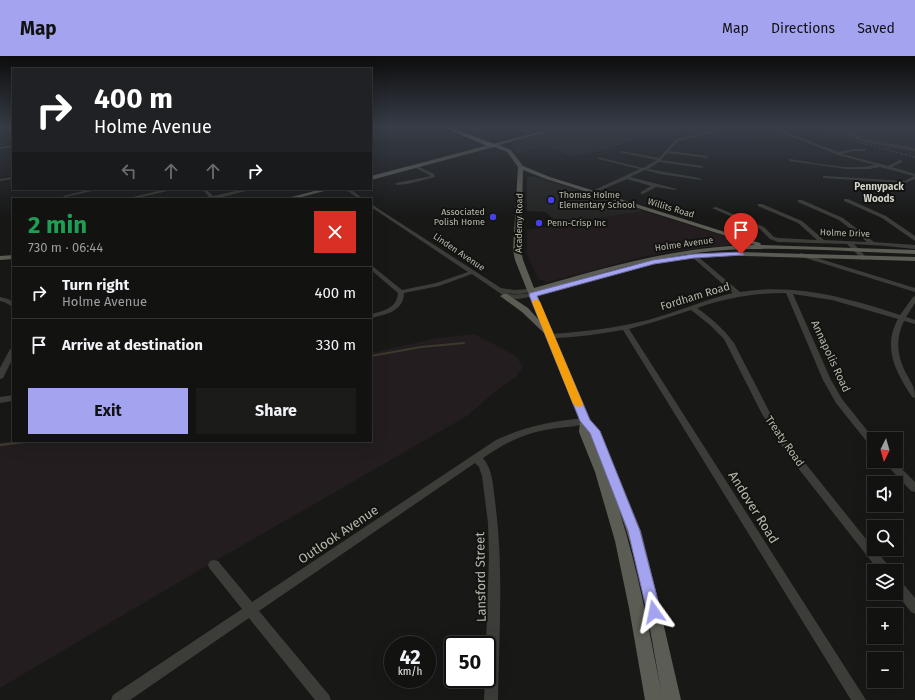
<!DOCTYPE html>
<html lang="en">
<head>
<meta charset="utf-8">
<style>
	body { margin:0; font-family:"Fira Sans",sans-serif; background:#1b1b1a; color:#f1f3f6; height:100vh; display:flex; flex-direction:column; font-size:15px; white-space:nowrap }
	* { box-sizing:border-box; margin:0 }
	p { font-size:13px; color:#9c9e9f }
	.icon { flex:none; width:22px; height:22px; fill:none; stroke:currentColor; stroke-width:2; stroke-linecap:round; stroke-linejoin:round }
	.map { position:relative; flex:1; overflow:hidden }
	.panel { position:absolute; left:12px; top:142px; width:360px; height:244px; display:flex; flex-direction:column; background:#121211; border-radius:0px; box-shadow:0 4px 16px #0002,0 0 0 1px #313231 }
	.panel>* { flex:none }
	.guide { position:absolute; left:12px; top:12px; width:360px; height:122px; border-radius:0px; box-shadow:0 4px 16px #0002,0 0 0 1px #313231; background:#202124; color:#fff; overflow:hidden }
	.needle { width:26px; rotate:185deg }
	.buttons { position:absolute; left:867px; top:376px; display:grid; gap:8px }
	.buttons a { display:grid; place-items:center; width:36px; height:36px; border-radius:0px; background:#121211; box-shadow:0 4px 16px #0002,0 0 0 1px #313231; font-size:20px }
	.speed { position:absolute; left:384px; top:580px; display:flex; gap:8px; font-size:20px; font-weight:700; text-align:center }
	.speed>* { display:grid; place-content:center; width:52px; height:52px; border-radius:50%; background:#121211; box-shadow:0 4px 16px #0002,0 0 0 1px #313231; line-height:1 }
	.speed small { font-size:10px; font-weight:400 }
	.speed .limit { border:2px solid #111; border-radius:6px; background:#fff; color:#111 }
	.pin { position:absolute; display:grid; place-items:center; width:34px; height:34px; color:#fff; margin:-41px -17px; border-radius:50% 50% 50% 0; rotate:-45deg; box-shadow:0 0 4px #0007 }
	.pin .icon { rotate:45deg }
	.me { position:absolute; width:44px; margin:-22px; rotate:348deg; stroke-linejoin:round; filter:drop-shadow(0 0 3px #0008) }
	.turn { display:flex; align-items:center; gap:14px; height:84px; padding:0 16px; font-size:18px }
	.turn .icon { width:52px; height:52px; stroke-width:2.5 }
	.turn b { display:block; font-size:28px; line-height:34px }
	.lanes { display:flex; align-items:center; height:38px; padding:0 16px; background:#0003; justify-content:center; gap:20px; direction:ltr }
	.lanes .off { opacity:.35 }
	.round { display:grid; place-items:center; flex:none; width:42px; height:42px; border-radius:0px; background:#1b1b1a }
	.overview { display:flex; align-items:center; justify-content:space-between; height:68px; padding:0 16px }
	h1 { font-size:24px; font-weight:700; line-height:30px; color:#1e9e55 }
	.action { display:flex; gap:8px; margin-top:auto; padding:8px 16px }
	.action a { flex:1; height:46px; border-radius:0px; background:#a4a3ef; color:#111; font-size:16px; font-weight:700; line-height:46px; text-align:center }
	.action a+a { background:#1b1b1a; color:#f1f3f6 }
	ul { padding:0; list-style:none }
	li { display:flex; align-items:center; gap:12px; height:52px; padding:0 16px; border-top:1px solid #313231 }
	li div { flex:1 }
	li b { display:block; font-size:15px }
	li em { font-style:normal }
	header { display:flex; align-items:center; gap:24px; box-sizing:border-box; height:56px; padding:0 20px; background:#a4a3ef; color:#111 }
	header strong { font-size:19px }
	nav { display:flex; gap:22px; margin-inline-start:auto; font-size:14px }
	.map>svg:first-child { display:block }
</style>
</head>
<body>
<header>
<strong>Map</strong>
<nav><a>Map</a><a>Directions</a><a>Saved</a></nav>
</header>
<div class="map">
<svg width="915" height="644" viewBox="0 0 915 644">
	<rect width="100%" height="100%" fill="#181817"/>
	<g fill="#242523">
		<path d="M 565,71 L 705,71 L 647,84 L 640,82 L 635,83 L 605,94 L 572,100 L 542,90 L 517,98 L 510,86 Z"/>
		<path d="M 530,120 L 536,121 L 644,155 L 558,169 L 546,156 L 527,155 L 527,121 Z"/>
	</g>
	<g fill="#231d20">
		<path d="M 820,71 L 915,71 L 915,99 L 864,87 Z"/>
		<path d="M 644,155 L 736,184 L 739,186 L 740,188 L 692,193 L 650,199 L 548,226 L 538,223 L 527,198 L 527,174 Z"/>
		<path d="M 474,278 L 516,300 L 523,311 L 516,321 L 496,335 L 467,360 L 184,523 L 0,632 L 0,387 L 13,385 L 371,385 L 371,297 L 437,282 Z"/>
	</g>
	<path fill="#3c392d" d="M 839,71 L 850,71 L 859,80 L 864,83 L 915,92 L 915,95 L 864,86 L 855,82 Z"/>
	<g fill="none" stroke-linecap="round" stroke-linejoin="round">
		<path stroke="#3c392d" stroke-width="2" d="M 371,300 L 421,291 L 464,287"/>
		<path stroke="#3c392d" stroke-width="2.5" d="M 0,389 L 30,385"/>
		<g fill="#3c3d38" fill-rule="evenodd">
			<path d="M 459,71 L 470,73 L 479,71 L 487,74 L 475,76 Z"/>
			<path d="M 512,71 L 517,71 L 538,78 L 535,79 Z"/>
			<path d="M 728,71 L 734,71 L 678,85 L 669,95 L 707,100 L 708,102 L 667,97 L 661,104 L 702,110 L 703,112 L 659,106 L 648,113 L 699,122 L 701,123 L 701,124 L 660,118 L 645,114 L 630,121 L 677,133 L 675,134 L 656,131 L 643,138 L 641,138 L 641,136 L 651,130 L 627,123 L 594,137 L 590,136 L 640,113 L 598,103 L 598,101 L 643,112 L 657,104 L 619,96 L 621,95 L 659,102 L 676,83 Z"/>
			<path d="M 768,71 L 773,71 L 838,96 L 853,93 L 866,93 L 865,95 L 853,95 L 842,98 L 888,110 L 900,104 L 902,104 L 902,106 L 892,111 L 915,118 L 915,123 L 905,127 L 823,122 L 823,120 L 825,120 L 905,125 L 914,120 L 880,111 L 869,113 L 847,113 L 789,105 L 790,103 C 818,107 847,115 875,109 L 838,99 Z"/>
			<path d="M 13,89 L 13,91 L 0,93 L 0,91 Z"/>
			<path d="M 415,109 L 434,118 L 435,121 L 408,128 L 396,129 L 396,127 L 431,120 L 414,111 Z"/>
			<path d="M 13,121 L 13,123 L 0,125 L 0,123 Z"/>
			<path d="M 92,133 L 101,133 L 65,141 L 63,140 Z"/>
			<path d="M 167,133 L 176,133 L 133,143 L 124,143 Z"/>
			<path d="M 202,133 L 206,133 L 213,140 L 245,133 L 253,133 L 215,143 L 204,143 L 209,141 Z"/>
			<path d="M 345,133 L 350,133 L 364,143 L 359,143 Z"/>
			<path d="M 844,143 L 848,143 L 886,160 L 915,180 L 915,185 L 882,162 L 844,145 Z"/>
			<path d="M 798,144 L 802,144 L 843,162 L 874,186 L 915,189 L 915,193 L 886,190 L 854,188 L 867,202 L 864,204 L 862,203 L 847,188 L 778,186 L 770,183 L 760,173 L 712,152 L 716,151 L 764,171 L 774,181 L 779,182 L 817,184 L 798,167 L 758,150 L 758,148 L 762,148 L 802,165 L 824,184 L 867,186 L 839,164 L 798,146 Z"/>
			<path d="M 371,148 L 501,232 L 514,234 L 528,233 L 531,235 C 525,239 514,238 506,237 L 507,237 C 516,241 530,235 536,239 L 535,240 L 518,243 L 507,242 L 472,218 L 439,230 L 404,237 C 404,255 385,259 371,262 L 371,258 C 384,255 397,252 398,237 L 371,214 L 371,209 L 402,234 L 436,227 L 468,216 L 371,151 Z"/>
			<path d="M 687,195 L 696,199 L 740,236 C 794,227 849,242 900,259 L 913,241 L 915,240 L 915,247 L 906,261 L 915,264 L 915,268 L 904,265 C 895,283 897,301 907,319 C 912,329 915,330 915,342 L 912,341 C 896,316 882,292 898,263 L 832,244 L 793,238 L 831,324 L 842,343 L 874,383 L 874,392 L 871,391 L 836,347 L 823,324 L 786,237 C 755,237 726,242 697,252 C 711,262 724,273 734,287 L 770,357 L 793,392 L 874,493 L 890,511 L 892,515 L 879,515 L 787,398 L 762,358 L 724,283 L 710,269 L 691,254 L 654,266 L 629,273 L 866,644 L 851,644 L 623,274 C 610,276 554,286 546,280 L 550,278 C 583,276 616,272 648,264 C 677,256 704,244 733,237 L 692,201 L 684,197 Z"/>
			<path d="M 801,197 L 915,232 L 915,236 L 799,200 L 799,198 Z"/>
			<path d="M 0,241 L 8,243 L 13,246 L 13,251 L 4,246 L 0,245 Z"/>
			<path d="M 10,293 L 13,293 L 13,302 L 3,322 L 0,323 L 0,312 Z"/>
			<path d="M 13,339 L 13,345 L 0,347 L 0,341 Z"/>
			<path d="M 585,362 L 588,363 L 589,365 L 588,367 C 576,371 563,371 551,373 C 524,377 505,387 483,402 C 493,414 493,430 495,445 C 504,511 499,578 498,644 L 484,644 L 485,623 L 487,623 L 486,589 L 489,500 L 488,467 L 482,420 L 479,411 L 475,407 L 259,555 L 329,639 L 331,644 L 315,644 L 249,562 L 130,644 L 111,644 L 113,639 L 242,553 L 210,513 L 208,509 L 210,505 L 214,504 L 218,505 L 252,546 L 496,384 C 525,370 554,365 585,362 Z"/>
			<path d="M 883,405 L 894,405 L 915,426 L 915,436 L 911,435 Z"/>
			<path d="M 896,522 L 900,524 L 915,542 L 915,558 L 911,556 L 896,537 Z"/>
		</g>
		<g fill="#5b5c54" fill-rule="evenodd">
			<path d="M 557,71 L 563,71 L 499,89 L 511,94 L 523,110 L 550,121 L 760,187 L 761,189 L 915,194 L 915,198 C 842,196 768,188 696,197 C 641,204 589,221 536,236 L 590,363 L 600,375 L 641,475 L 654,527 L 681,644 L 663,644 C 651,582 642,513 619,454 C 639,516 650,580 663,644 L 645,644 L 629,552 L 615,485 L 595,416 L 579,376 L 580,365 L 545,278 L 522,256 L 500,240 L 504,238 L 507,238 L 528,252 L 539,264 L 515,204 L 513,194 L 518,111 L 507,96 L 494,91 L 371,124 L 371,120 ZM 523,114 L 546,123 L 755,189 C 679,190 607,211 534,232 L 523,204 L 521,194 Z"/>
			<path d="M 322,133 L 332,133 L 294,143 L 284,143 Z"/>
			<path d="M 740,196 L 915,201 L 915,205 L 743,200 L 740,200 Z"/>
			<path d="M 13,199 L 13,203 L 0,204 L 0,200 Z"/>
		</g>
		<path fill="#6d6e64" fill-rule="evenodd" d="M 443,71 L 449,71 L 497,89 L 494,91 L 487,90 Z"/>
		<path stroke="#51524b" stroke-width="1" stroke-dasharray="2.5 2" stroke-linecap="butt" d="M 814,71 L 860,87 L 915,101"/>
	</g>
	<linearGradient id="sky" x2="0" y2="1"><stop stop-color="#0d0d0d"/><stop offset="0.44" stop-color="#373d47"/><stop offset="1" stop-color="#373d47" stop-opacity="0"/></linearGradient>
	<rect width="915" height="161" fill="url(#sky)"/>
	<path fill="#a4a3ef" stroke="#6b6a9b" d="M 741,196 L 744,198 L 744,199 L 694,202 L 654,208 L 537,240 L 590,364 L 600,375 L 640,475 L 661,556 L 659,561 L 654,563 L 649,561 L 647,556 L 628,475 L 590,377 L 580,365 L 529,239 L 530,237 L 653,204 L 694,198 Z"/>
	<path fill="#f59e0b" d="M 536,243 L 540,246 L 583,348 L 582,350 L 578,351 L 573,348 L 532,246 Z"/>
	<g fill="#4541e6" stroke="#131312" stroke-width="1.5">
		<circle cx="551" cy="144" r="4"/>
		<circle cx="493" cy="161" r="4"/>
		<circle cx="539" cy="167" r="4"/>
	</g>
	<g text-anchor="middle" stroke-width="4" stroke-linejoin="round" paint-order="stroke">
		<g font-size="9" fill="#b7b7aa" stroke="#131312" text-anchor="start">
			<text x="559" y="142">Thomas Holme<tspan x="559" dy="10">Elementary School</tspan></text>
			<text x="485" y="159" text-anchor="end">Associated<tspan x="485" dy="10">Polish Home</tspan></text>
			<text x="547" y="170">Penn-Crisp Inc</text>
		</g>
		<g font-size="9" fill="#b7b7aa" stroke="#131312">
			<text transform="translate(671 152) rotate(17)" y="3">Willits Road</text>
			<text transform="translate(519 167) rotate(-89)" y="3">Academy Road</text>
			<text transform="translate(845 177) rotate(2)" y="3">Holme Drive</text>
			<text transform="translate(684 188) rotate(-8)" y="3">Holme Avenue</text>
			<text transform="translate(459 196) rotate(34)" y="3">Linden Avenue</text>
		</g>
		<g font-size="10" font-weight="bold" fill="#d3d4ca" stroke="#131312">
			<text x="879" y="134">Pennypack<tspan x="879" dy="12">Woods</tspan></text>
		</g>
		<g font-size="11" fill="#b7b7aa" stroke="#131312">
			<text transform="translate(695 240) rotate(-17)" y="4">Fordham Road</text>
			<text transform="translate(831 300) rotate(65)" y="4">Annapolis Road</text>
			<text transform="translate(785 385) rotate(55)" y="4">Treaty Road</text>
		</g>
		<g font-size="13" fill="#b7b7aa" stroke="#131312">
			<text transform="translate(754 451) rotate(58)" y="5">Andover Road</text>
			<text transform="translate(338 478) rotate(-34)" y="5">Outlook Avenue</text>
			<text transform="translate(480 521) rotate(-91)" y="5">Lansford Street</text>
		</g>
	</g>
</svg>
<div class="buttons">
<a><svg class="needle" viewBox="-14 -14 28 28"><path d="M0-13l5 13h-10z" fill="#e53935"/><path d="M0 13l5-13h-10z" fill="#9c9e9f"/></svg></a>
<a><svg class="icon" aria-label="sound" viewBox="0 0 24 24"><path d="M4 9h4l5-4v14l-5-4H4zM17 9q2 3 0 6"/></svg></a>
<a><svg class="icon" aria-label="search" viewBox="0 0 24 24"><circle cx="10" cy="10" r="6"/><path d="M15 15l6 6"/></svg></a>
<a><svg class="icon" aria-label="layers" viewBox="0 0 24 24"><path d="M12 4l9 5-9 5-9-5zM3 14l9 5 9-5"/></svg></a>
<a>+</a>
<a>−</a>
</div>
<div class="speed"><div>42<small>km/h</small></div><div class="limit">50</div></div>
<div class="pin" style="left:741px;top:198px;background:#d93025"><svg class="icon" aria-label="arrive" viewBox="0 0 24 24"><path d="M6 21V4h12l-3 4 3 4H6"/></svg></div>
<svg class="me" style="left:654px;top:556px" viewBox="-20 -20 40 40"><path d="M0-17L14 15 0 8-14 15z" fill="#a4a3ef" stroke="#fff" stroke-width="4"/></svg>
<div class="guide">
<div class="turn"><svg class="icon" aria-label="right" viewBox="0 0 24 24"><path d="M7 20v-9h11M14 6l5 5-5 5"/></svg><div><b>400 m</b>Holme Avenue</div></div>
<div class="lanes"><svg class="icon off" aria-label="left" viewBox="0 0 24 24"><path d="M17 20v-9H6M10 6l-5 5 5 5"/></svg><svg class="icon off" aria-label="ahead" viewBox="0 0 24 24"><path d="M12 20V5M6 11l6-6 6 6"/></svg><svg class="icon off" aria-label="ahead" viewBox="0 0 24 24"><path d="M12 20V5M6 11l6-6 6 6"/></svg><svg class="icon" aria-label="right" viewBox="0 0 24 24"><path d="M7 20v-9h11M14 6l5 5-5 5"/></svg></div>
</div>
<section class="panel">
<div class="overview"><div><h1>2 min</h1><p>730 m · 06:44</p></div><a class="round" style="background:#d93025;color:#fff"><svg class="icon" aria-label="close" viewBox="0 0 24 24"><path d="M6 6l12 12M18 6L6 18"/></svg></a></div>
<ul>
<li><svg class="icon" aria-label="right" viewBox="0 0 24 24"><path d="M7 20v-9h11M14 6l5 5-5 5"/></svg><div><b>Turn right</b><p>Holme Avenue</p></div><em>400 m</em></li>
<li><svg class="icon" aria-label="arrive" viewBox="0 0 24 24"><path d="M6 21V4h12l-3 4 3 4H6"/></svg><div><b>Arrive at destination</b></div><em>330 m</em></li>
</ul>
<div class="action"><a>Exit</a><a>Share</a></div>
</section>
</div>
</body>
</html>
